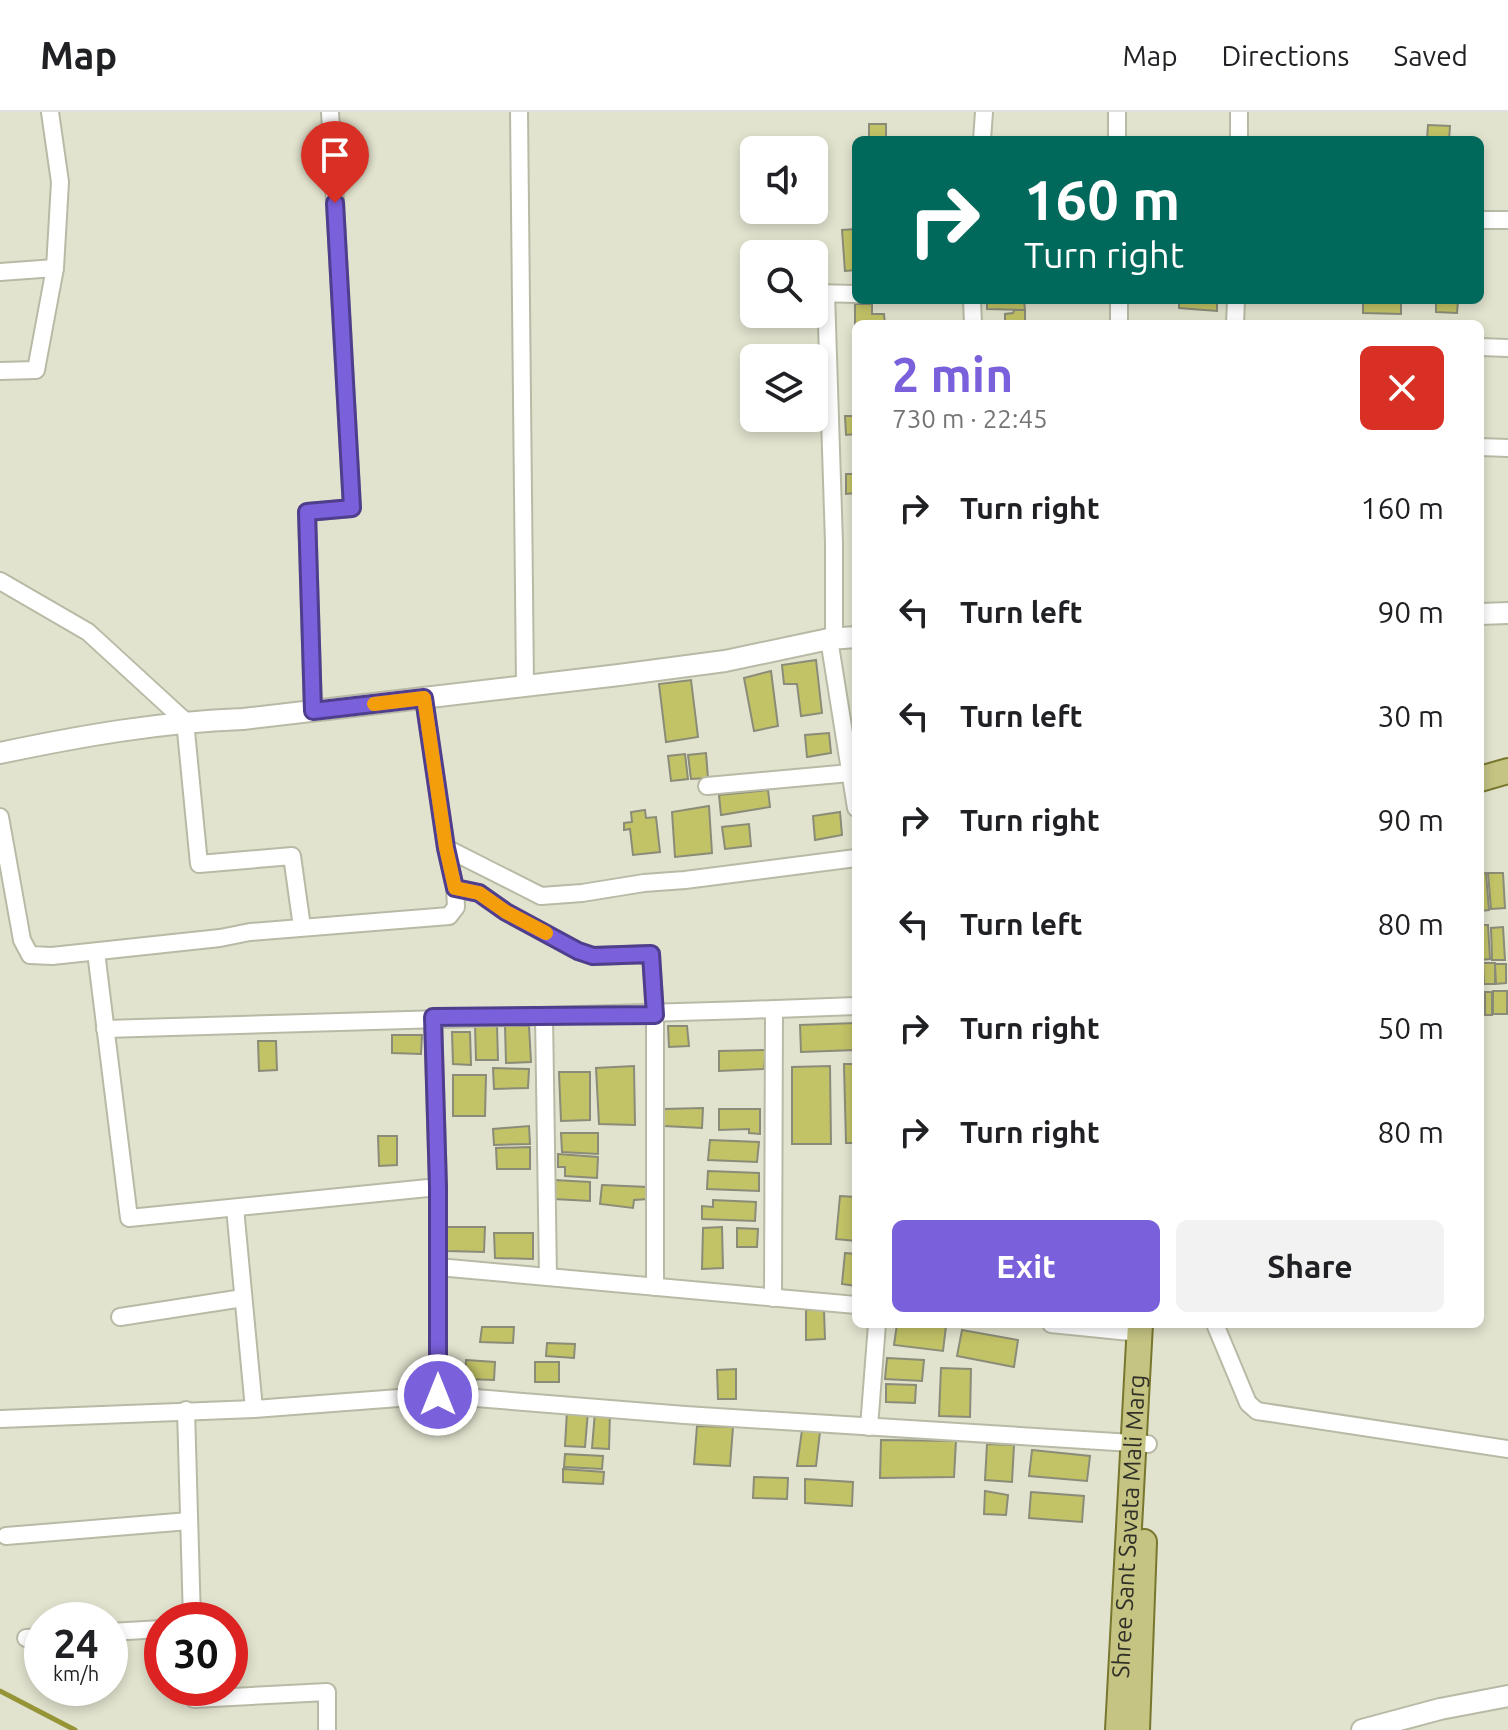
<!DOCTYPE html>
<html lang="en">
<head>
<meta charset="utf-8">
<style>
	body { margin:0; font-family:Ubuntu,sans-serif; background:#f2f2f2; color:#202124; height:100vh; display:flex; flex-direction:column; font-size:30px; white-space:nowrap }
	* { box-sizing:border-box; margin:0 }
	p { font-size:26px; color:#757577 }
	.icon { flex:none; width:44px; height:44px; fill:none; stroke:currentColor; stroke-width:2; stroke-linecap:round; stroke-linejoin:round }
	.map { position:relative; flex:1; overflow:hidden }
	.panel { position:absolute; left:852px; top:208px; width:632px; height:1008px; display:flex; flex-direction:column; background:#fff; border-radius:12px; box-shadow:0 4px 12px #0003 }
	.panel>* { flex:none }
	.guide { position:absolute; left:852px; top:24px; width:632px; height:168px; border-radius:12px; box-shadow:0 4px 12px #0003; background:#00695c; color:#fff; overflow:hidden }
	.fabs { position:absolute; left:740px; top:24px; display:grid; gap:16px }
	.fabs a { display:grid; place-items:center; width:88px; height:88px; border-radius:12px; background:#fff; box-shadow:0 4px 12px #0003; font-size:40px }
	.speed { position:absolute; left:24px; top:1490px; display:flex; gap:16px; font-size:40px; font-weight:700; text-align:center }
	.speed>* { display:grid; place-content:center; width:104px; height:104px; border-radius:50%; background:#fff; box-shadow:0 4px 12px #0003; line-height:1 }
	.speed small { font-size:20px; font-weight:400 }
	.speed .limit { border:12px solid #d22; background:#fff; color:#111 }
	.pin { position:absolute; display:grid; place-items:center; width:68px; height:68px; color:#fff; margin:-82px -34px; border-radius:50% 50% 50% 0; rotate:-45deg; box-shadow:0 0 8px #0007 }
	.pin .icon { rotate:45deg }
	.me { position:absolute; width:88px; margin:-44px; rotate:0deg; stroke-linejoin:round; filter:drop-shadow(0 0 6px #0008) }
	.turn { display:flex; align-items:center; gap:28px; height:168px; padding:0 40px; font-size:36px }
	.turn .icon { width:104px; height:104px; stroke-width:2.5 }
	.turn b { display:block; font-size:56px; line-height:68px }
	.round { display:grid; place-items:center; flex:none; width:84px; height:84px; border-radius:12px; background:#f2f2f2 }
	.overview { display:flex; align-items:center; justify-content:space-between; height:136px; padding:0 40px }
	h1 { font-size:48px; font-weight:600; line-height:60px; color:#7a60db }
	.action { display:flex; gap:16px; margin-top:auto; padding:16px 40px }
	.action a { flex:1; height:92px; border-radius:12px; background:#7a60db; color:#fff; font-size:32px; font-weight:600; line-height:92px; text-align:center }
	.action a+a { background:#f2f2f2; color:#202124 }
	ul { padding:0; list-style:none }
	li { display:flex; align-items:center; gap:24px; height:104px; padding:0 40px }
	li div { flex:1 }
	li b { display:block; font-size:30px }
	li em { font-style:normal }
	header { display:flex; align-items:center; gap:48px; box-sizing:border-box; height:112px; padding:0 40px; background:#fff; border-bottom:2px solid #e0e0e0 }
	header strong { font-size:38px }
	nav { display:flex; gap:44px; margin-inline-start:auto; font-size:28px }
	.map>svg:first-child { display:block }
</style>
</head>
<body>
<header>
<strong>Map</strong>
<nav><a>Map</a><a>Directions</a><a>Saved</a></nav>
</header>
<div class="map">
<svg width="1508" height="1618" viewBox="0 0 1508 1618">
	<rect width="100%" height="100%" fill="#e2e3ce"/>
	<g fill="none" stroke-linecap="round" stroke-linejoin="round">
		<path stroke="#959537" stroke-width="5" d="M 0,1579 L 75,1618"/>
	</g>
	<g fill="#c2c366" stroke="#8b8c78" stroke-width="2">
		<rect x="869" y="12" width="17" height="16"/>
		<path d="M 1428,13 L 1450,14 L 1449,28 L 1427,28 Z"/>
		<path d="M 856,117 L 856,158 L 845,159 L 842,118 Z"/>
		<path d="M 987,188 L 1024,188 L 1025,198 L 987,197 Z"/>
		<path d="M 1179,188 L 1217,188 L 1217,199 L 1179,196 Z"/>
		<path d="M 1363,188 L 1401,188 L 1401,202 L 1363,201 Z"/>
		<path d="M 1436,188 L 1458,188 L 1457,201 L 1436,200 Z"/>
		<path d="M 855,192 L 872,192 L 872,202 L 884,202 L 885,212 L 856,212 L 855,228 Z"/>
		<path d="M 1014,198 L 1025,198 L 1025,212 L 1005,212 L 1005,202 L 1013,201 Z"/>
		<path d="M 845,304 L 856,304 L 856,322 L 846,323 Z"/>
		<path d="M 846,362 L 856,362 L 856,381 L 846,382 Z"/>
		<path d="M 816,548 L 822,601 L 801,604 L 797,572 L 784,572 L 782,553 Z"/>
		<path d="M 771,559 L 778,614 L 754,619 L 744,566 Z"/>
		<path d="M 691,568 L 698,625 L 666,630 L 659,572 Z"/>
		<path d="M 829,621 L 831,641 L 807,645 L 805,623 Z"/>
		<path d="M 706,641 L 708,666 L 691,667 L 688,643 Z"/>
		<path d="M 685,642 L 688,667 L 671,669 L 668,644 Z"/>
		<path d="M 768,678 L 770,695 L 721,703 L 719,683 Z"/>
		<path d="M 709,694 L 712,741 L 675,745 L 672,700 Z"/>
		<path d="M 645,698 L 646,706 L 656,705 L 660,740 L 633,743 L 630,717 L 624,718 L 624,711 L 632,710 L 631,700 Z"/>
		<path d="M 840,700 L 842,723 L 815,728 L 813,704 Z"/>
		<path d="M 749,712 L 751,734 L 725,737 L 722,715 Z"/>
		<path d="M 1486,761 L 1489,798 L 1480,799 L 1480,762 Z"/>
		<path d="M 1488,761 L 1503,761 L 1505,796 L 1491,797 Z"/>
		<path d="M 1480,813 L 1488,813 L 1490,847 L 1480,848 Z"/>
		<path d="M 1503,815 L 1505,848 L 1492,848 L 1491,816 Z"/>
		<path d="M 1483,851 L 1495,851 L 1495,872 L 1484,872 Z"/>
		<path d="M 1495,852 L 1506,852 L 1506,871 L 1496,872 Z"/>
		<rect x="1493" y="879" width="14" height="23"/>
		<rect x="1485" y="880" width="7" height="23"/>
		<path d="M 856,911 L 856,938 L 801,940 L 800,913 Z"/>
		<path d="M 475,913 L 497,913 L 498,948 L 476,948 Z"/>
		<path d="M 505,914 L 529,914 L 531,950 L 506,951 Z"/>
		<path d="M 668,914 L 687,914 L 689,934 L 669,935 Z"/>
		<path d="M 452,920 L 470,920 L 471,953 L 453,952 Z"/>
		<path d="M 392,923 L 422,923 L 421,942 L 392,941 Z"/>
		<path d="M 258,929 L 276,929 L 277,958 L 259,959 Z"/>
		<path d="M 766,938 L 764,957 L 719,959 L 719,939 Z"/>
		<path d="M 844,952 L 856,952 L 856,1031 L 846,1031 Z"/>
		<path d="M 634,954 L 635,1013 L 599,1012 L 596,956 Z"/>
		<path d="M 830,954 L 831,1032 L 792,1032 L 792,955 Z"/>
		<path d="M 493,956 L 529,957 L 528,976 L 494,977 Z"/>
		<path d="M 559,960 L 590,960 L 590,1008 L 561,1009 Z"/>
		<path d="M 453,963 L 486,963 L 485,1004 L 453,1004 Z"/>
		<path d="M 703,996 L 702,1016 L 664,1014 L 664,997 Z"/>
		<path d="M 719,997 L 760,997 L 760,1022 L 749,1021 L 749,1017 L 719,1018 Z"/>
		<path d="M 529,1014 L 530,1032 L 494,1033 L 493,1017 Z"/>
		<path d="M 561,1021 L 598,1021 L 598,1042 L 562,1040 Z"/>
		<path d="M 378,1024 L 397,1024 L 397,1053 L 379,1054 Z"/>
		<path d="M 710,1028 L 759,1030 L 757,1050 L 708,1048 Z"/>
		<path d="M 530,1035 L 530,1057 L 497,1057 L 496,1036 Z"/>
		<path d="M 558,1042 L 598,1045 L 597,1066 L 565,1064 L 565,1055 L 558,1055 Z"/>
		<path d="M 708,1059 L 759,1061 L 759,1079 L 707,1077 Z"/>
		<path d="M 554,1068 L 590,1070 L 590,1089 L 554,1087 Z"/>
		<path d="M 602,1073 L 648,1075 L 648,1087 L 634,1088 L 633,1096 L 600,1092 Z"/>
		<path d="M 840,1084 L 856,1085 L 856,1129 L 836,1127 Z"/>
		<path d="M 713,1088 L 756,1090 L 755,1109 L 702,1107 L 702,1094 L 713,1095 Z"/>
		<path d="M 446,1115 L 485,1115 L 484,1140 L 447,1139 Z"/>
		<path d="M 722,1115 L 723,1156 L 702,1157 L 703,1116 Z"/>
		<path d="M 737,1116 L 758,1117 L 757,1135 L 737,1135 Z"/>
		<path d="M 494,1121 L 533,1121 L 533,1147 L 495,1146 Z"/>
		<path d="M 845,1141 L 856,1142 L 856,1174 L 842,1172 Z"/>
		<path d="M 806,1198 L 824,1198 L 825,1227 L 806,1228 Z"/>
		<path d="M 897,1212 L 946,1214 L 943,1239 L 894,1233 Z"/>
		<path d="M 482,1215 L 514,1215 L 513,1231 L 480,1230 Z"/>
		<path d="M 962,1218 L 1018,1228 L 1014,1255 L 957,1244 Z"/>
		<path d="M 547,1231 L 575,1232 L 574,1246 L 546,1244 Z"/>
		<path d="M 887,1246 L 924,1248 L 922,1269 L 885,1267 Z"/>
		<path d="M 466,1248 L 495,1250 L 494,1268 L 465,1267 Z"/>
		<rect x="535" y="1250" width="24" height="20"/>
		<path d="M 941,1256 L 971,1257 L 970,1305 L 939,1304 Z"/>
		<path d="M 736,1257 L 736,1287 L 718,1287 L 717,1258 Z"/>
		<path d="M 886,1272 L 916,1273 L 915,1291 L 886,1290 Z"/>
		<path d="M 567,1299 L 588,1299 L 585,1335 L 565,1334 Z"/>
		<path d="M 595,1300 L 610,1301 L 609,1337 L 592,1336 Z"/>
		<path d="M 697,1314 L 733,1315 L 730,1354 L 694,1352 Z"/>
		<path d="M 802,1318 L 820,1320 L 816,1354 L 797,1354 Z"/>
		<path d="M 881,1328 L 956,1329 L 954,1365 L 880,1366 Z"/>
		<path d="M 987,1332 L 1014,1333 L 1012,1370 L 985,1368 Z"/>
		<path d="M 1032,1338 L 1090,1344 L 1087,1369 L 1029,1364 Z"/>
		<path d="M 565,1342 L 603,1344 L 602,1357 L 564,1355 Z"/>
		<path d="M 563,1357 L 604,1360 L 603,1372 L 563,1370 Z"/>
		<path d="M 754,1365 L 788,1366 L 787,1387 L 753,1386 Z"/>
		<path d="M 805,1367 L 853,1370 L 852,1394 L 805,1391 Z"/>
		<path d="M 985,1379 L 1008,1383 L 1006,1403 L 984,1402 Z"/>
		<path d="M 1031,1380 L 1084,1384 L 1082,1410 L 1029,1406 Z"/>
	</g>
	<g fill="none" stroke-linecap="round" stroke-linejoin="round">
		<defs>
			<g id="minor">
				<path d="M 519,0 L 525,573"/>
				<path d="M 1117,0 L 1117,28"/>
				<path d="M 982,28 L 984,0"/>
				<path d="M 1239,28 L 1239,0"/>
				<path d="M 1480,108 L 1508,108"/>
				<path d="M 0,160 L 55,156"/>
				<path d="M 814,181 L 856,182"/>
				<path d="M 826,182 L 834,431 L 834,527"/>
				<path d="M 972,188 L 973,212"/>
				<path d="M 1119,188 L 1119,212"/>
				<path d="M 1235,212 L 1236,188"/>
				<path d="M 1480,235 L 1508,236"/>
				<path d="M 0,259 L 36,258 L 55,156 L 60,70 L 50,0"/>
				<path d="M 1480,335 L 1508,336"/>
				<path d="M 0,469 L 88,520 L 185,609 L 199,752 L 292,744 L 302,815"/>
				<path d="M 829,527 L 856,696"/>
				<path d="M 424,586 L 446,736"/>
				<path d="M 313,599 L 307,400 L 352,396 L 330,0"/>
				<path d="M 707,674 L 850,661"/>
				<path d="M 0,705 L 22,828 L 30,843 L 52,844 L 220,826 L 250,820 L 449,804 L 456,795 L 455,776 L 446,736 L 541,784 L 582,781 L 644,771 L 685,768 L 856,746"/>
				<path d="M 455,776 L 479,781 L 506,800 L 578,839 L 593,844 L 651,842 L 655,903 L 655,1175"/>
				<path d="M 96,840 L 129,1106 L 438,1075"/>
				<path d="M 544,904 L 548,1165"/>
				<path d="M 433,905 L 438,1075 L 438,1283"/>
				<path d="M 105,917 C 356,907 606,904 856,894"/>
				<path d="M 235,1096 L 254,1297"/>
				<path d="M 438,1155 L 856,1193"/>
				<path d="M 773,1186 L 774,897"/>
				<path d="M 120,1205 L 243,1186"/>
				<path d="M 1051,1212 L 1140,1221"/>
				<path d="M 1215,1212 L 1248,1291 L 1257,1299 L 1508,1337"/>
				<path d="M 186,1298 L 192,1508"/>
				<path d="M 0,1307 L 254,1297 L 438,1283 L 685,1303 L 1148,1332"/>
				<path d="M 869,1315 L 877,1212"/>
				<path d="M 6,1424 L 189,1409"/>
				<path d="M 110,1520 L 162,1517"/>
				<path d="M 26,1526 L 42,1525"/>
				<path d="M 194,1576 L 194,1587 L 327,1580 L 327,1618"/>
			</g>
			<g id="tertiary">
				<path d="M 1480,502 L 1508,501"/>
				<path d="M 0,641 C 81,624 160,610 243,607 L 619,563 L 725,549 L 829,527 L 856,525"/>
				<path d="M 1362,1618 L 1440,1597 L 1508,1584"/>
			</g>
			<g id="primary">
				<path d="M 1480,667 L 1508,659"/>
				<path id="s1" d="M 1118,1618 L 1140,1212"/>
				<path d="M 1137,1618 L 1144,1430"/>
			</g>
		</defs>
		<use href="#minor" stroke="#b9baa5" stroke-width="20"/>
		<use href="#tertiary" stroke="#b9baa5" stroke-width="24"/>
		<use href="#primary" stroke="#78772e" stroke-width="28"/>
		<use href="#minor" stroke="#fff" stroke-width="16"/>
		<use href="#tertiary" stroke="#fff" stroke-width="20"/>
		<use href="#primary" stroke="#c5c483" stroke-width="24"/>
	</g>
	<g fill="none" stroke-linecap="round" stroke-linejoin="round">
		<defs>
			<path id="route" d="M 335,91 L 352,396 L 307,400 L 313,599 L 424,586 L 446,736 L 455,776 L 479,781 L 506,800 L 578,839 L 593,844 L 651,842 L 655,903 L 433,905 L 438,1075 L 438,1283"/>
		</defs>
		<use href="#route" stroke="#4f3e8e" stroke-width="20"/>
		<use href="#route" stroke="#7a60db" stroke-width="14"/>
		<path stroke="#f59e0b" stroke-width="14" d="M 374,592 L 424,586 L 446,736 L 455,776 L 479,781 L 506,800 L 546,821"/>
	</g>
	<g text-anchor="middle" stroke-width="8" stroke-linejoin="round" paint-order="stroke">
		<g font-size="24" fill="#303028" stroke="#fff">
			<text dy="8" stroke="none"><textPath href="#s1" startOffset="204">Shree Sant Savata Mali Marg</textPath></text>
		</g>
	</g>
</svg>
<div class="fabs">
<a><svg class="icon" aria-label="sound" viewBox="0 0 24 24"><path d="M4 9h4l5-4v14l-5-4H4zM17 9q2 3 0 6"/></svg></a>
<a><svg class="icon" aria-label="search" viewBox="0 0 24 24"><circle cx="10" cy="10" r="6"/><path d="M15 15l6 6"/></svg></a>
<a><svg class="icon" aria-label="layers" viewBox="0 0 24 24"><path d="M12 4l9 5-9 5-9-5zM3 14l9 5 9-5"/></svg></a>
</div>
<div class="speed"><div>24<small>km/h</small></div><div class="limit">30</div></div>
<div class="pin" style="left:335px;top:91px;background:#d93025"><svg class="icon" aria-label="arrive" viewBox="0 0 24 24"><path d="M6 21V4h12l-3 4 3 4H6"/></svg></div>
<svg class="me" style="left:438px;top:1283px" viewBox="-20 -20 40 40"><circle r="17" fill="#7a60db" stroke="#fff" stroke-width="3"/><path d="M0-11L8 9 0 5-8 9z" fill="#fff"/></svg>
<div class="guide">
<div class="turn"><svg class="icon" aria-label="right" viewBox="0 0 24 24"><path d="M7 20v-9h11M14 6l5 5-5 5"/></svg><div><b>160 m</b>Turn right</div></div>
</div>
<section class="panel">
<div class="overview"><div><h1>2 min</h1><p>730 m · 22:45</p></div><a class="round" style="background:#d93025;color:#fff"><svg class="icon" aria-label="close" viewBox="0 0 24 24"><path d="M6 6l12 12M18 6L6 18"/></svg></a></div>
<ul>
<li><svg class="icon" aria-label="right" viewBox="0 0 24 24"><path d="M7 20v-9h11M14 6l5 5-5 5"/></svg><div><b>Turn right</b></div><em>160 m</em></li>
<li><svg class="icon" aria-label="left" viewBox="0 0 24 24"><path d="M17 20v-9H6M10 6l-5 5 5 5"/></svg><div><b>Turn left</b></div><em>90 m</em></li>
<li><svg class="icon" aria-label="left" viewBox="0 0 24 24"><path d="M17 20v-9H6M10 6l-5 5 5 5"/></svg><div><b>Turn left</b></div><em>30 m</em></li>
<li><svg class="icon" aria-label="right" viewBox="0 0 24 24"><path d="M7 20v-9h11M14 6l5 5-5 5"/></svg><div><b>Turn right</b></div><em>90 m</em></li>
<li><svg class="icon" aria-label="left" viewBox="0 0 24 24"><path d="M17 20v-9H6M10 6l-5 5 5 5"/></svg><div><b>Turn left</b></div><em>80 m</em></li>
<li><svg class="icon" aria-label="right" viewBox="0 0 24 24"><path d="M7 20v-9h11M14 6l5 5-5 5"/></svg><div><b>Turn right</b></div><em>50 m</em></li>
<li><svg class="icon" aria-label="right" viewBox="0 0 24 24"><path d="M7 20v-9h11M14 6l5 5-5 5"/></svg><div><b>Turn right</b></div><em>80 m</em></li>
</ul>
<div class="action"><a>Exit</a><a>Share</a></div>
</section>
</div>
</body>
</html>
